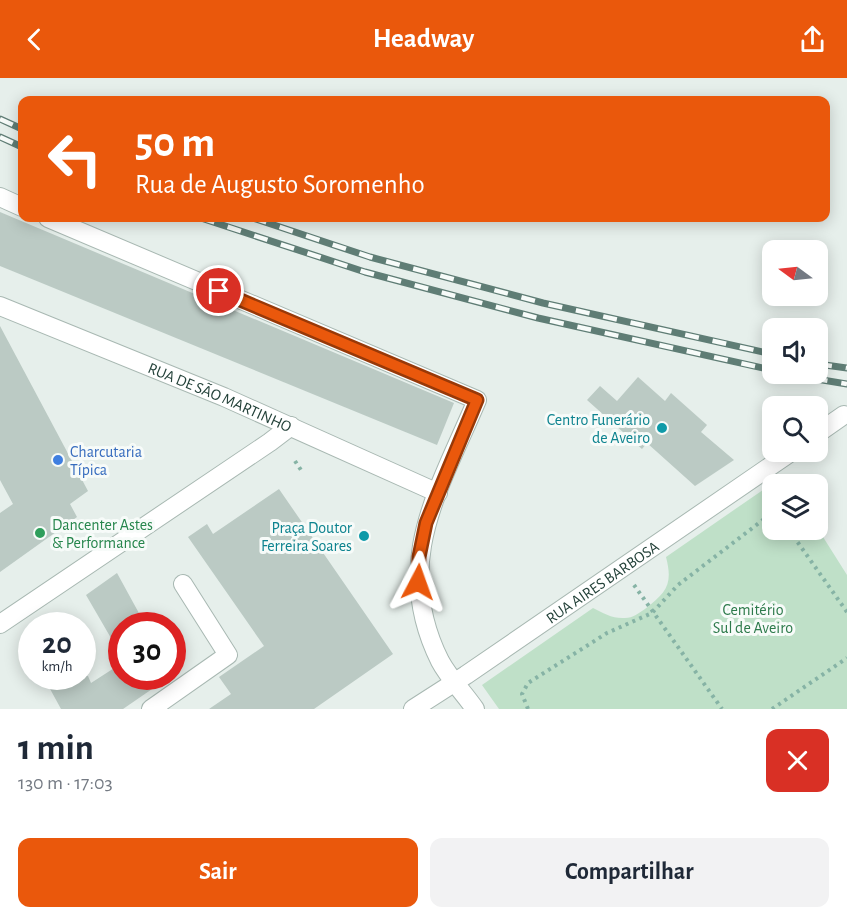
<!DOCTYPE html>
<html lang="pt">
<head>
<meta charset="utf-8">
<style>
	body { margin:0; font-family:"Alegreya Sans",sans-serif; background:#f2f2f3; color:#1f2937; height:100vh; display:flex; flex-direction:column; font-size:22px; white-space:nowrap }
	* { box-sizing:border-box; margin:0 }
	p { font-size:20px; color:#747a83 }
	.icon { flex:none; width:33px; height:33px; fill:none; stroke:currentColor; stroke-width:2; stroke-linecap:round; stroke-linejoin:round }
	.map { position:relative; height:631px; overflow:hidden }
	.details { display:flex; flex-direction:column; background:#fff; flex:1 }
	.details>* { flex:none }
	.top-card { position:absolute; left:18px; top:18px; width:812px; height:126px; border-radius:12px; box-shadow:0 3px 15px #0003; background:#ea580c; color:#fff; overflow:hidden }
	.needle { width:39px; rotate:285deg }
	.fabs { position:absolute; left:762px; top:162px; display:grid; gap:12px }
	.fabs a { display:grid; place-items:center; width:66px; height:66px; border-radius:12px; background:#fff; box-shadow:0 3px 15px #0003; font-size:30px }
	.speed { position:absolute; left:18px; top:534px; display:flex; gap:12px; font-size:30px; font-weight:700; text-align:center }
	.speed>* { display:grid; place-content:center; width:78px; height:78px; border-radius:50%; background:#fff; box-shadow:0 3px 15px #0003; line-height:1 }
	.speed small { font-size:15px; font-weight:400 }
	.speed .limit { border:9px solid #d22; background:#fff; color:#111 }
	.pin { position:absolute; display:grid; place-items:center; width:51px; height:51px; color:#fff; margin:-26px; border:3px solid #fff; border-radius:50%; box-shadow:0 2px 6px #0007 }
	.me { position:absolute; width:66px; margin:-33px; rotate:4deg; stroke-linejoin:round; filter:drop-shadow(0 0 4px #0008) }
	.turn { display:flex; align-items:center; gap:21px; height:126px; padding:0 18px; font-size:27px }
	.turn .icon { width:78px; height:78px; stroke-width:2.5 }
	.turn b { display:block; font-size:42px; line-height:51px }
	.round { display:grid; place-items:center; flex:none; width:63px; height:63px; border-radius:12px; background:#f2f2f3 }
	.summary { display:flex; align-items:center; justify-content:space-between; height:102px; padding:0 18px }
	h1 { font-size:36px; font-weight:700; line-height:45px }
	.action { display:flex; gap:12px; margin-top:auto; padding:12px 18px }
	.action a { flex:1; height:69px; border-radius:12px; background:#ea580c; color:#fff; font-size:24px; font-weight:700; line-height:69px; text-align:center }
	.action a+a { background:#f2f2f3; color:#1f2937 }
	header { display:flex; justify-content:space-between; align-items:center; height:78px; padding:0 18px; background:#ea580c; color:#fff; font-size:27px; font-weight:700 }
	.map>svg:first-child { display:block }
</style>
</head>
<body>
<header><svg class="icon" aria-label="back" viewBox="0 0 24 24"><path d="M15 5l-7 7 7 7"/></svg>Headway<svg class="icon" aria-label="share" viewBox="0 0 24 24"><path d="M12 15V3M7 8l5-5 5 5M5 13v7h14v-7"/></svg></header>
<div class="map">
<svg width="847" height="631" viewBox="0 0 847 631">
	<rect width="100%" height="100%" fill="#e6efeb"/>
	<path fill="#bfe0c8" d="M 783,398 L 788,406 L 772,406 L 772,452 L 818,451 L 847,497 L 847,631 L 499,631 L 482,607 L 593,530 C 603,535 613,541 625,540 C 633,540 639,535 645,531 C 667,514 673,506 666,479 Z"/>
	<g fill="#bbcac4">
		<path d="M 0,134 L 454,325 L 437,367 L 0,188 Z"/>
		<path d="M 0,248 L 88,413 L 70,426 L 77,439 L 0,494 L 0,435 L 13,426 L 0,402 Z"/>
		<path d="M 638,299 L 665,323 L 671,315 L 707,347 L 701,354 L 734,382 L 695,408 L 647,365 L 642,371 L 587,322 L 600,308 L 617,323 Z"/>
		<path d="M 279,411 L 393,576 L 314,631 L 209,631 L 231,616 L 219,599 L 264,568 L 188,459 L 207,446 L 213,456 Z"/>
		<path d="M 117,495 L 146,548 L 122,548 L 122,579 L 86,517 Z"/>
		<path d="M 122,585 L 122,598 L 171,598 L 123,631 L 61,631 L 43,598 L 88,598 L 91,605 Z"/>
	</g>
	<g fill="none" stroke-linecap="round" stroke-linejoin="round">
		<defs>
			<g id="minor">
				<path d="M 0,119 L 22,129"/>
				<path d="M 48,140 L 477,322 C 439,412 391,485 440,583 C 449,600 464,615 475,631"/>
				<path id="s1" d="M 0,228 L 224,319 L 438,415"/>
				<path d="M 818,355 L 844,337"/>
				<path d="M 0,546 L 270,364 L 291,348"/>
				<path d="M 151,631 L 228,577 L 183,506"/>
				<path id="s2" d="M 413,631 L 466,597 L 791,374"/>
			</g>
		</defs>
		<use href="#minor" stroke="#a8b8b2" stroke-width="20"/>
		<g stroke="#86b3a5" stroke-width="4" stroke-dasharray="3 4.5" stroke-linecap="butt">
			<path d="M 295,383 L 303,395"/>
			<path d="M 789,452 L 847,534"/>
			<path d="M 634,507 L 722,631"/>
			<path d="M 528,631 L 522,616 L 528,605 L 607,555 L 652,535 L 678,507 L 772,435"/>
			<path d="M 772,631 L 847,580"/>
		</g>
		<use href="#minor" stroke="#fff" stroke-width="18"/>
		<defs>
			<g id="rail">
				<path d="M 0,41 L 22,51"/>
				<path d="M 0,59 L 22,69"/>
				<path d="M 201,140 L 365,194 L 538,240 L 772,292"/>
				<path d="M 253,140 L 370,179 L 543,225 L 772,276"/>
				<path d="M 818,286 L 847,290"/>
				<path d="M 786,296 L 847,306"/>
			</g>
		</defs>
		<use href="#rail" stroke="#5f7d75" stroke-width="7"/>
		<use href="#rail" stroke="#f7fbf9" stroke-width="4.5" stroke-dasharray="14" stroke-linecap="butt"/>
	</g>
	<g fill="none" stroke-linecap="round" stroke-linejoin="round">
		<defs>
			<path id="route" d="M 219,213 L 477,322 L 426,445 L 419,479 L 418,504"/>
		</defs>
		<use href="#route" stroke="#983908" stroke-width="15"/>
		<use href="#route" stroke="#ea580c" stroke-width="10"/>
	</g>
	<g fill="#0f9aa8" stroke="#f7fbf9" stroke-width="2">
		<circle cx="662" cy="350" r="6"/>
		<circle cx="364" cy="458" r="6"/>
	</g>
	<circle fill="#3f7fe0" stroke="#f7fbf9" stroke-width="2" cx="58" cy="382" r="6"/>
	<circle fill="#2e9e5b" stroke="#f7fbf9" stroke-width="2" cx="40" cy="455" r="6"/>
	<g text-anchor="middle" stroke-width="6" stroke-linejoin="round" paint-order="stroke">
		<g font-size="16" fill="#24423a" stroke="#f7fbf9">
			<text dy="6" stroke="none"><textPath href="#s1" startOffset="238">RUA DE SÃO MARTINHO</textPath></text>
			<text dy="6" stroke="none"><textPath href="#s2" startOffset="228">RUA AIRES BARBOSA</textPath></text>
		</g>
		<g font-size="16" fill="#0d838f" stroke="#f7fbf9" text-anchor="end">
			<text x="650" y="347">Centro Funerário<tspan x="650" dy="18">de Aveiro</tspan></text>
			<text x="352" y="455">Praça Doutor<tspan x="352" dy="18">Ferreira Soares</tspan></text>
		</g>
		<g font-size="16" fill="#366cbe" stroke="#f7fbf9" text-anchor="start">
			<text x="70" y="379">Charcutaria<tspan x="70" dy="18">Típica</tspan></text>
		</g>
		<g font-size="16" fill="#27864d" stroke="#f7fbf9" text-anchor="start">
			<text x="52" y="452">Dancenter Astes<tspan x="52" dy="18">&amp; Performance</tspan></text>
		</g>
		<g font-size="16" fill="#2d7a4b" stroke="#f7fbf9">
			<text x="753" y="537">Cemitério<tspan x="753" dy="18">Sul de Aveiro</tspan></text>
		</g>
	</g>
</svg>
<div class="fabs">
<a><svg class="needle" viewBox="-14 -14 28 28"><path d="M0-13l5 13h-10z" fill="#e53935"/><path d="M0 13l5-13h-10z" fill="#747a83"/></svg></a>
<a><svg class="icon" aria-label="sound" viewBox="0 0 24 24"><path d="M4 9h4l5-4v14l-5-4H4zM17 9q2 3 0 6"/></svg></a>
<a><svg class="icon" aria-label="search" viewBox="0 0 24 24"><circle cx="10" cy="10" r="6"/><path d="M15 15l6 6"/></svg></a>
<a><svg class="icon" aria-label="layers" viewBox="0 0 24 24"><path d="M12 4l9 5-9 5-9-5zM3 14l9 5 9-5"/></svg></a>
</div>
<div class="speed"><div>20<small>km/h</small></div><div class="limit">30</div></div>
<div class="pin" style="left:219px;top:213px;background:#d93025"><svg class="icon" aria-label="arrive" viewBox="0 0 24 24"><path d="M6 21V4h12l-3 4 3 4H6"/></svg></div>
<svg class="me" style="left:418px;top:504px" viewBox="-20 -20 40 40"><path d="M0-17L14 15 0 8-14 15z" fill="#ea580c" stroke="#fff" stroke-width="4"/></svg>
<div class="top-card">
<div class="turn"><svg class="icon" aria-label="left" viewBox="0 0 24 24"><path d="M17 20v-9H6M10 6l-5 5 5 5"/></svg><div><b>50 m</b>Rua de Augusto Soromenho</div></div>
</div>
</div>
<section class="details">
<div class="summary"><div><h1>1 min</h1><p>130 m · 17:03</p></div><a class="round" style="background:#d93025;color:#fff"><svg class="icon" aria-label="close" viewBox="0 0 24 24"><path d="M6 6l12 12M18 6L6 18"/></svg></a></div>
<div class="action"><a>Sair</a><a>Compartilhar</a></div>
</section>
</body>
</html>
